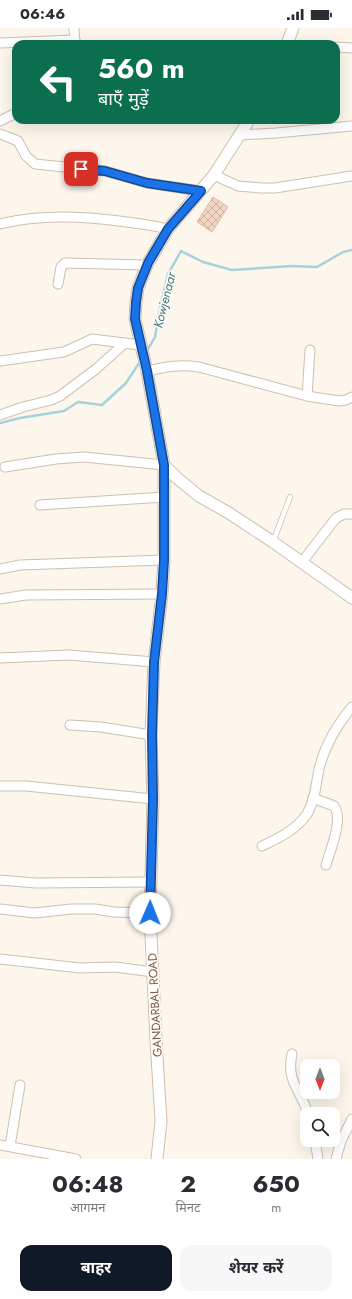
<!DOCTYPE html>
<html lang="hi">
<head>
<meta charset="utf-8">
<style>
	body { margin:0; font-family:Jost,"Noto Sans Devanagari",sans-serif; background:#f7f7f7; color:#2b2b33; height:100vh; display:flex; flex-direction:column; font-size:15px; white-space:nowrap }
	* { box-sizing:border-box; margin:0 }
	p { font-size:13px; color:#7c7c81 }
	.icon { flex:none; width:22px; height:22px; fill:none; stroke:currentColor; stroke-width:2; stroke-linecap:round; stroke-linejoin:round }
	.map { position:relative; height:1131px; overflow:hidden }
	.sheet { display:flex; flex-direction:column; background:#fff; flex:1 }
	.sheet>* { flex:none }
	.hud { position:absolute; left:12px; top:12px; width:328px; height:84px; border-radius:12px; box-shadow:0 4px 16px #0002; background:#0b6e4f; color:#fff; overflow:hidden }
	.needle { width:26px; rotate:180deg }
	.tools { position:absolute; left:300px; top:1031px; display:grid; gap:8px }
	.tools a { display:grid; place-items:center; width:40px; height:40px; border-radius:8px; background:#fff; box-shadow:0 4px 16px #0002; font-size:20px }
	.pin { position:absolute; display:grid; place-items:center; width:34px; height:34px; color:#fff; margin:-17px; border-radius:8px; box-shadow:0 2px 6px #0006 }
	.me { position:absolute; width:44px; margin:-22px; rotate:1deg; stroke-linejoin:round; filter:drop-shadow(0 0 3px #0008) }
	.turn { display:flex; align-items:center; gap:14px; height:84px; padding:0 20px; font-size:18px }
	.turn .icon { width:52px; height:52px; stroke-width:2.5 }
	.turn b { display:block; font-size:28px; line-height:34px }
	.eta { display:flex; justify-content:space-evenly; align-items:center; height:68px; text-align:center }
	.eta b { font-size:24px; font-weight:700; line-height:28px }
	.button { display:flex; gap:8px; margin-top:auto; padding:8px 20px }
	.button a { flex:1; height:46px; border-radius:12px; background:#111827; color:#fff; font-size:16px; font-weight:700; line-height:46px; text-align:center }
	.button a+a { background:#f7f7f7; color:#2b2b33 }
	.status { display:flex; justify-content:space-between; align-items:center; height:28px; padding:0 20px; background:#fff; direction:ltr }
	.status svg { height:11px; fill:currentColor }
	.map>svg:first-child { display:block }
</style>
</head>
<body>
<div class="status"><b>06:46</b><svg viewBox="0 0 49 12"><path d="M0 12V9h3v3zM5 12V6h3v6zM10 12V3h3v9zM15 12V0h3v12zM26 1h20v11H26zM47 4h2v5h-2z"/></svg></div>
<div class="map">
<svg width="352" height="1131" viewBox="0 0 352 1131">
	<defs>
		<pattern id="building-cross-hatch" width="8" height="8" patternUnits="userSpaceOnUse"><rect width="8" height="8" fill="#f3d5c3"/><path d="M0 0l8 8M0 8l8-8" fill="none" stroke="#cab0a1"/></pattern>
	</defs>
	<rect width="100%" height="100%" fill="#fdf6ec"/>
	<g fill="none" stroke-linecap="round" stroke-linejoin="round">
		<g stroke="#a5d3da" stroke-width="2.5">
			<path d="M 147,323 L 155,309 L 159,284 L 168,246 L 181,223 L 203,234 L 232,242 L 292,238 L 317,239 L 343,224 L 352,222"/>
			<path d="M 0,395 L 20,390 L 64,383 L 78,374 L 102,377 L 126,355 L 141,332"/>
		</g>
	</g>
	<path fill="url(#building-cross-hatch)" stroke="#e6bba3" d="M 213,169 L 228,179 L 212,204 L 197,194 Z"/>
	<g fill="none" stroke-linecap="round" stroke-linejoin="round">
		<defs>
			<path id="service" d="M 273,514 L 290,469"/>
			<g id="minor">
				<path d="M 74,0 L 75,16"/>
				<path d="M 0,15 L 75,12"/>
				<path d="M 336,19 L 352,20"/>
				<path d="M 0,93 L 16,85"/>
				<path d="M 0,106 L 18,113 L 26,128 L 35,136 L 105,143 L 147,155 L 201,163"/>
				<path d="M 240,107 L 276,105 L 352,98"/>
				<path d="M 214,147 L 238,158 L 261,160 L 275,160 L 352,148"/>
				<path d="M 0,196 C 39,186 80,188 119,193 C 136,195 152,197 168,201"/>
				<path d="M 58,256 L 61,239 L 65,235 L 147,237"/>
				<path d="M 0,333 L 64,324 L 92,311 L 140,317"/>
				<path d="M 147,343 C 166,339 179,336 199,339 L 307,368 L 339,373 L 346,372 L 352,369"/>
				<path d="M 307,368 L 310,322"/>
				<path d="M 0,387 L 23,379 L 51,372 L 60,368 L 96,341 L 125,315"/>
				<path d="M 5,439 L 56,431 L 84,429 L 164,437"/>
				<path d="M 40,477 L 164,469"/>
				<path d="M 302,534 L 336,490 L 344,486 L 352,486"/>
				<path d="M 0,541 L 20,537 L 164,532"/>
				<path d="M 0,571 L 26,567 L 162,566"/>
				<path d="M 0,630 L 69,627 L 154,634"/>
				<path d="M 70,697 L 101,699 L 151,707"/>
				<path d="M 0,758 L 26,758 L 153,771"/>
				<path d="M 313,770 L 334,778 C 344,790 330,823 326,837"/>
				<path d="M 262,818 C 279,810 296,802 307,786 C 315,773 316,756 319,741 C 325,717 336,698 352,679"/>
				<path d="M 0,852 L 36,855 L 151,854"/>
				<path d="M 0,881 L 35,885 L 71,881 L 95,881 L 114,884 L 150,885"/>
				<path d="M 0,931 L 80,940 L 115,939 L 153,944"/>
				<path d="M 292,1026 C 286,1055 301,1061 308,1086"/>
				<path d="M 315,1112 L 318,1131"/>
				<path d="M 0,1117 L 76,1131"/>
				<path d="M 10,1118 L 20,1057"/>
				<path d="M 336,1131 L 341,1113 L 352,1091"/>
			</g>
			<g id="tertiary">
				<path d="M 287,16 L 293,0"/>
				<path d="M 164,437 L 177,450 L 199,468 L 229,485 L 273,514 L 352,570"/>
				<path d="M 157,1131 L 161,1093 L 156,1012 L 150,885 L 153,771 L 151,707 L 154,634 L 162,566 L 164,532 L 164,437 L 147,343 L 135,291 L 136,274 L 138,260 L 147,237 L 168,201 L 214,147 L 249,92"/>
			</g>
		</defs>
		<use href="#service" stroke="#d1beb0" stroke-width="6"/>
		<use href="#minor" stroke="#d1beb0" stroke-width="11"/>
		<use href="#tertiary" stroke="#d1beb0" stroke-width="13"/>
		<use href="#service" stroke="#fff" stroke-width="4.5"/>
		<use href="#minor" stroke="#fff" stroke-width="9"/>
		<use href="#tertiary" stroke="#fff" stroke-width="11"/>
	</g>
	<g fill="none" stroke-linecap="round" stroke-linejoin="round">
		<defs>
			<path id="route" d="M 81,141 L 105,143 L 147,155 L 201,163 L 168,201 L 148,235 L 138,260 L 136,274 L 135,291 L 147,343 L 164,437 L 164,532 L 162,566 L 154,634 L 152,707 L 153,771 L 150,885"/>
		</defs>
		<use href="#route" stroke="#114b97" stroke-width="10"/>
		<use href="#route" stroke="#1a73e8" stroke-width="7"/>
	</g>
	<g text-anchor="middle" stroke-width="3.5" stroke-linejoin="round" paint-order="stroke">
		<g font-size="12" fill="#7a5c4d" stroke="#fffaf3">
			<text transform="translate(155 977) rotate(-93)" y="4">GANDARBAL ROAD</text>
		</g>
		<g font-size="13" font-style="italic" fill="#437c86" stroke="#fffaf3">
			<text transform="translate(164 272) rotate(-76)" y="5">Kowjenaar</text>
		</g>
	</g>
</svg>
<div class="tools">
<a><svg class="needle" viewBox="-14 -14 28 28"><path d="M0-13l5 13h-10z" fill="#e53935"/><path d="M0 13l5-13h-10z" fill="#7c7c81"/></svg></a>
<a><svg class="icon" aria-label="search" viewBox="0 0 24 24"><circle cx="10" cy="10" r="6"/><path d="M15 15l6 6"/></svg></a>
</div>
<div class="pin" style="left:81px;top:141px;background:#d93025"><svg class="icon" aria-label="arrive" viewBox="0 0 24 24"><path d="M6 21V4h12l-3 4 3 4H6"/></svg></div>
<svg class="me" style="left:150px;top:885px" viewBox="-20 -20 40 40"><circle r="19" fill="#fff"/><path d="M0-13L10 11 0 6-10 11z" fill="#1a73e8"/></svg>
<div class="hud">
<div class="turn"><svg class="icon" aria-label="left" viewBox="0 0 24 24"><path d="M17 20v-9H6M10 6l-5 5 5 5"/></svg><div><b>560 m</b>बाएँ मुड़ें</div></div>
</div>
</div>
<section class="sheet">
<div class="eta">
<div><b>06:48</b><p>आगमन</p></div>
<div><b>2</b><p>मिनट</p></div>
<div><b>650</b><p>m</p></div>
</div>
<div class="button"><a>बाहर</a><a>शेयर करें</a></div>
</section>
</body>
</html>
